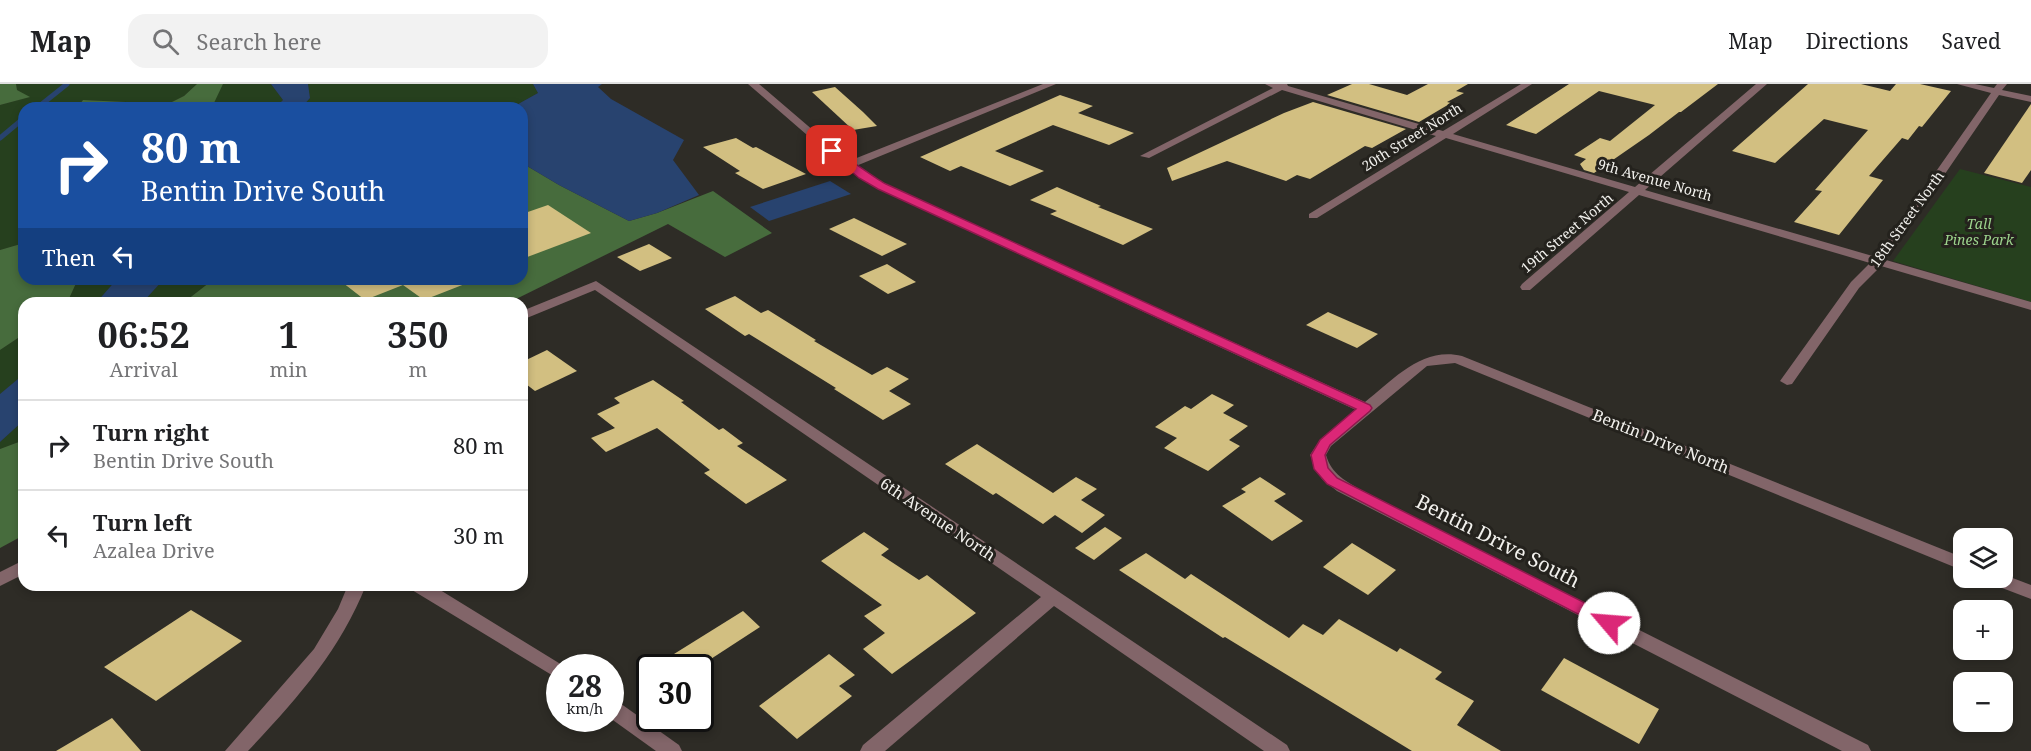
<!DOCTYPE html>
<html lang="en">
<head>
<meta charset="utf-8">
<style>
	body { margin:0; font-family:"Noto Serif",serif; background:#f2f2f2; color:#202124; height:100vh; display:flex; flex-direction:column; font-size:22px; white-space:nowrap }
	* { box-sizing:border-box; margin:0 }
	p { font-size:20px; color:#757577 }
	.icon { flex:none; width:33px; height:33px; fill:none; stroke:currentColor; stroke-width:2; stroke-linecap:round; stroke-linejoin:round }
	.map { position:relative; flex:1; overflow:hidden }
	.drawer { position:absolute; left:18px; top:213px; width:510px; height:294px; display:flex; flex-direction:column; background:#fff; border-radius:18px; box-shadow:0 3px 9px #0003 }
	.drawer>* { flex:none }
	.hud { position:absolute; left:18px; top:18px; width:510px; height:183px; border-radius:18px; box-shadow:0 3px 9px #0003; background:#1a4fa0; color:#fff; overflow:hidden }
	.controls { position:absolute; left:1953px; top:444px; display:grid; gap:12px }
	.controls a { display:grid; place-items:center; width:60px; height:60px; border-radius:12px; background:#fff; box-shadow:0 3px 9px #0003; font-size:30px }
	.speed { position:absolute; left:546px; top:570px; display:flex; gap:12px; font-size:30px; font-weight:700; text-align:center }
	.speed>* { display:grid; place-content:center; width:78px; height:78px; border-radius:50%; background:#fff; box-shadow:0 3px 9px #0003; line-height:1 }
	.speed small { font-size:15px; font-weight:400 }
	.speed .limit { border:3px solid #111; border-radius:9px; background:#fff; color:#111 }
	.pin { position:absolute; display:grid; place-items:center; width:51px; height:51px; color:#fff; margin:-26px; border-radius:12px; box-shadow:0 3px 9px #0006 }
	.me { position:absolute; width:66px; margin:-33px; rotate:297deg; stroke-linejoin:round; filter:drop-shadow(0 0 4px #0008) }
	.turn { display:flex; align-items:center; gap:21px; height:126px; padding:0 24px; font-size:27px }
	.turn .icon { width:78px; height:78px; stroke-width:2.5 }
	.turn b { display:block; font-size:42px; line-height:51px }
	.then { display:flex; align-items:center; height:57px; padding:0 24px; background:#0003; gap:12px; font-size:22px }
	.eta { display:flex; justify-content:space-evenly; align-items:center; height:102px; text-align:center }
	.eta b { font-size:36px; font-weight:700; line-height:42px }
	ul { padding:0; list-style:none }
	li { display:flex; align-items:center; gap:18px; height:90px; padding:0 24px; border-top:2px solid #e0e0e0 }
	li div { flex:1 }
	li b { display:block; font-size:22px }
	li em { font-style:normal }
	header { display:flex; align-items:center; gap:36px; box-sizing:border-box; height:84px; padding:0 30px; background:#fff; border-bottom:2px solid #e0e0e0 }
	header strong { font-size:28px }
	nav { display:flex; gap:33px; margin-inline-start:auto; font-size:21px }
	.search { width:420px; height:54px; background:#f2f2f2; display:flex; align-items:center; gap:15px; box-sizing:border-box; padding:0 21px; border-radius:18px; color:#757577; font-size:22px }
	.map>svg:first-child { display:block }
</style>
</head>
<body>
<header>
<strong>Map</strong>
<div class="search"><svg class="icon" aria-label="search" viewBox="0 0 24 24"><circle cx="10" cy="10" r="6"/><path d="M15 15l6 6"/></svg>Search here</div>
<nav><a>Map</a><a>Directions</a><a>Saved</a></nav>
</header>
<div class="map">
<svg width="2031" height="667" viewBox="0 0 2031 667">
	<rect width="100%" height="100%" fill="#2e2c26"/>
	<g fill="#26401e">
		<path d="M 16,0 L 197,0 L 184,12 L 168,20 L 83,16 L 77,24 L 24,24 L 24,159 L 0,166 L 0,21 L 29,13 L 17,6 Z"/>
		<path d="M 223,0 L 271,0 L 283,16 L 275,24 L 212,21 Z"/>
		<path d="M 308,0 L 533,0 L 538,9 L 511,24 L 365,22 L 357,24 L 301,24 L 310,14 Z"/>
		<path d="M 1960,85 L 2031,103 L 2031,218 L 1893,177 Z"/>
		<path d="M 78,195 L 117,195 L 96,219 L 67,219 Z"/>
		<path d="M 164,195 L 214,195 L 183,219 L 142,219 Z"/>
		<path d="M 24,250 L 24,290 L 0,310 L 0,266 Z"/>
		<path d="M 24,336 L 24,356 L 0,365 L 0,358 Z"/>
	</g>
	<g fill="#476c3d">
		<path d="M 0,0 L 16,0 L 17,6 L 30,13 L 0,21 Z"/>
		<path d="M 197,0 L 223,0 L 213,21 L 264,23 L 77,24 L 83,16 L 168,20 L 184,12 Z"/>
		<path d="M 522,79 L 559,101 L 629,137 L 657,129 L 713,107 L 772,149 L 725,173 L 668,140 L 508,219 L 183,219 L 214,195 L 522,195 Z"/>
		<path d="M 24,159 L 24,195 L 78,195 L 67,219 L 24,219 L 24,250 L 0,266 L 0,166 Z"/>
		<path d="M 24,356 L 24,451 L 0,464 L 0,365 Z"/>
	</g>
	<g fill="#28436f">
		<path d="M 271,0 L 308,0 L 310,14 L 301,24 L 275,24 L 283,16 Z"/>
		<path d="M 533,0 L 602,0 L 598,3 L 611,15 L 684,56 L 673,76 L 699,111 L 657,129 L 629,137 L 559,101 L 522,79 L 522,24 L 511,24 L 538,9 Z"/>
		<path d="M 830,97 L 851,110 L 769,137 L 750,123 Z"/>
		<path d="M 117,195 L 164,195 L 142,219 L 96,219 Z"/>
		<path d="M 24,290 L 24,336 L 0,358 L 0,310 Z"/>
	</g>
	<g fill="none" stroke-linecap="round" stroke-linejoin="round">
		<g stroke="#28436f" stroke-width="5">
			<path d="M 37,24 L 67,0"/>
			<path d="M 0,54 L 24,34"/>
		</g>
	</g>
	<g fill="#d2bf81">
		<path d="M 1352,0 L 1369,0 L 1407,11 L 1428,0 L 1468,0 L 1456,7 L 1464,9 L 1447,18 L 1451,19 L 1419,38 L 1327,11 Z"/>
		<path d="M 1569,0 L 1718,0 L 1681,28 L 1679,28 L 1649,51 L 1594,89 L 1584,86 L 1580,80 L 1586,75 L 1574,71 L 1600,54 L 1610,57 L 1655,21 L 1599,7 L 1536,50 L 1506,41 Z"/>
		<path d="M 1808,0 L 1861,0 L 1890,7 L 1896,0 L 1920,0 L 1951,7 L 1922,43 L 1919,42 L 1908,56 L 1902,54 L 1869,92 L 1883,96 L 1839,151 L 1794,138 L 1822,107 L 1815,106 L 1868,46 L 1824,35 L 1775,79 L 1732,67 Z"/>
		<path d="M 835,3 L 863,28 L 877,42 L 853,46 L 812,8 Z"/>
		<path d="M 1060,11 L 1093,22 L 1078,29 L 1134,49 L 1109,61 L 1053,41 L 995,67 L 1044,87 L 1010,102 L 961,82 L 950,87 L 920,73 Z"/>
		<path d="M 1313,18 L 1406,45 L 1372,64 L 1365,62 L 1310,95 L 1297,91 L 1286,97 L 1227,77 L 1172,97 L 1167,84 L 1284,29 Z"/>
		<path d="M 2031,20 L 2031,86 L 2022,99 L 1984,89 Z"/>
		<path d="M 736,54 L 753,64 L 756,63 L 806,90 L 763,105 L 735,89 L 740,87 L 703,63 Z"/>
		<path d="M 1057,103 L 1101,122 L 1098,123 L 1153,145 L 1123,161 L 1050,130 L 1057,127 L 1030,116 Z"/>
		<path d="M 548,121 L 591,149 L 522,175 L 522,130 Z"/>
		<path d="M 854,134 L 907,160 L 882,172 L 829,145 Z"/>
		<path d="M 649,160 L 672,174 L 640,187 L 617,173 Z"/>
		<path d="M 887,180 L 916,198 L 888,210 L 859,192 Z"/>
		<path d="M 338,195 L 474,195 L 475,196 L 424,216 L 403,201 L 365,216 Z"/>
		<path d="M 735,212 L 761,229 L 768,226 L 816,256 L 814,257 L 872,291 L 887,283 L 909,295 L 889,307 L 911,320 L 883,336 L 834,305 L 836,304 L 749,250 L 745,252 L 705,225 Z"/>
		<path d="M 1328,228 L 1378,250 L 1357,264 L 1306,241 Z"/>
		<path d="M 547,266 L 577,287 L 535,307 L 522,297 L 522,278 Z"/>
		<path d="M 653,296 L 684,317 L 681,318 L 719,346 L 723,344 L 743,359 L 737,362 L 787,396 L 746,420 L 704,389 L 710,386 L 657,344 L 606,368 L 591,354 L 615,344 L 597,330 L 620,319 L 614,314 Z"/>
		<path d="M 1212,310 L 1234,321 L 1223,329 L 1248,342 L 1229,356 L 1240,362 L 1208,387 L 1164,364 L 1177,354 L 1155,343 L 1185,322 L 1191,325 Z"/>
		<path d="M 977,360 L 1053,409 L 1076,393 L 1097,405 L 1081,416 L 1105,431 L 1082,449 L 1055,431 L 1043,440 L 996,409 L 993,411 L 945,380 Z"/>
		<path d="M 1260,393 L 1286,410 L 1274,417 L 1303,437 L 1272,457 L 1222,422 L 1246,408 L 1241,405 Z"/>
		<path d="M 1105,443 L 1122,454 L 1094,476 L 1075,464 Z"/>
		<path d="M 864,448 L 889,465 L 881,471 L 919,496 L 927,491 L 976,529 L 892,590 L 863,565 L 885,549 L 864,532 L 882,521 L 821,477 Z"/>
		<path d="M 1352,459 L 1396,486 L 1368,511 L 1323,483 Z"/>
		<path d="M 1146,469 L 1185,495 L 1191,490 L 1289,554 L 1303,540 L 1323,551 L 1339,535 L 1397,568 L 1400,564 L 1442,588 L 1435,595 L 1474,617 L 1457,641 L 1501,667 L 1412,667 L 1225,553 L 1223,554 L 1119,486 Z"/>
		<path d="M 191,526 L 242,557 L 156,617 L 104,583 Z"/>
		<path d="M 743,527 L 760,543 L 697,584 L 687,584 L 674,570 Z"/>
		<path d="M 829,570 L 855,591 L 839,602 L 852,612 L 797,655 L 759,622 Z"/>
		<path d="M 1564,574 L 1659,625 L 1639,660 L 1541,606 Z"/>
		<path d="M 112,634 L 141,667 L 56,667 Z"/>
	</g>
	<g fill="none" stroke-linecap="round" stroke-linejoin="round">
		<g fill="#826569" fill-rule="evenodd">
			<path d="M 748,0 L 759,0 L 849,77 L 1043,0 L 1056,0 L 856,82 L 886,101 L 1365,318 C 1393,296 1422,262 1462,272 L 1964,474 L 1964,487 L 1455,279 L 1427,282 L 1331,362 L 1326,371 C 1332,391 1346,397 1363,407 L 1868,661 L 1871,667 L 1842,667 L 1337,407 L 1322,395 L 1310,371 L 1320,356 L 1356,326 L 878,105 L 844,83 Z"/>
			<path d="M 1265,0 L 1287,0 L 1288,2 L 1443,47 L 1521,0 L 1532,0 L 1453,50 L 1635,103 L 1756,0 L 1767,0 L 1645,106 L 1876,173 L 1991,9 L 1957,0 L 1975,0 L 1994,4 L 1997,0 L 2007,0 L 2002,6 L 2031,12 L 2031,18 L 1999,11 L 1886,176 L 2031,218 L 2031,226 L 1881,182 L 1859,204 L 1792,300 L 1787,301 L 1780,297 L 1851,198 L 1870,179 L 1639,111 L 1530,206 L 1522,206 L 1520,203 L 1522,200 L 1629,108 L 1446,54 L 1317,134 L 1309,134 L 1309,130 L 1436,52 L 1282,6 L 1149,74 L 1140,72 L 1273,4 Z"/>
			<path d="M 596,197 L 1287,661 L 1290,667 L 1264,667 L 1054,522 L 885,667 L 860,667 L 863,661 L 1041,513 L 595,206 L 522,236 L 522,227 Z"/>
			<path d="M 24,476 L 24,490 L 0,502 L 0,488 Z"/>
			<path d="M 2002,490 L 2031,501 L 2031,515 L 1989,499 L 1986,494 L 2002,494 Z"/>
			<path d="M 348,501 L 366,501 C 340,567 296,616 248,667 L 225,667 L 314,565 L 338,525 Z"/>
			<path d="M 409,501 L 432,501 L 567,584 L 560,584 L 560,596 L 412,506 Z"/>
			<path d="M 610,615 L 617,617 L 679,661 L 682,667 L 656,667 L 610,634 Z"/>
		</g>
	</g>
	<path fill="#db2777" stroke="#8e194d" stroke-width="1.5" d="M 829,65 C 837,65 874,94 886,100 L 1370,321 L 1372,324 L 1370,327 L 1330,361 L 1325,371 L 1328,384 L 1337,394 L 1615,534 L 1617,539 L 1615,543 L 1609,545 L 1603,543 L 1327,400 L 1314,385 L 1311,371 L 1320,356 L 1356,325 L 878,105 L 859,94 L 829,69 Z"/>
	<g text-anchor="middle" stroke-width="6" stroke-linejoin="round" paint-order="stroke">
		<g font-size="14" fill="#f2f1ed" stroke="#24221d">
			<text transform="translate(1412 53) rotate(-32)" y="5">20th Street North</text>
			<text transform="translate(1655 96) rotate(16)" y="5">9th Avenue North</text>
			<text transform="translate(1907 135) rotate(-54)" y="5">18th Street North</text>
			<text transform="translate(1567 149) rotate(-40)" y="5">19th Street North</text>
		</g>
		<g font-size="14" font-style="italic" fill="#9cd38c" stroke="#24221d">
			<text x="1979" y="145">Tall<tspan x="1979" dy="16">Pines Park</tspan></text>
		</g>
		<g font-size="16" fill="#f2f1ed" stroke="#24221d">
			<text transform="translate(1661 357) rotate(22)" y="6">Bentin Drive North</text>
			<text transform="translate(938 435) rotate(34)" y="6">6th Avenue North</text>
		</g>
		<g font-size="20" fill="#f2f1ed" stroke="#24221d">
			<text transform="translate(1498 457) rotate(27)" y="7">Bentin Drive South</text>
		</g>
	</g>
</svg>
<div class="controls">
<a><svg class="icon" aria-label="layers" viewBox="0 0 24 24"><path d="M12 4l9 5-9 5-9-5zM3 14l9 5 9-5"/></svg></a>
<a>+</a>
<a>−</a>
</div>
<div class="speed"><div>28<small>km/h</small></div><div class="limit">30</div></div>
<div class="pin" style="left:832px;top:67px;background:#d93025"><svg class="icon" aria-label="arrive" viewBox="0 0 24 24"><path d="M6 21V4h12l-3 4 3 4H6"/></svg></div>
<svg class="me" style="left:1609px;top:539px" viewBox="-20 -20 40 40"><circle r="19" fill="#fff"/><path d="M0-13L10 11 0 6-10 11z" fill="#db2777"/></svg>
<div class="hud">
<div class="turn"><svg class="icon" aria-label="right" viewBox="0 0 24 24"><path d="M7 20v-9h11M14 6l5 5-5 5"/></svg><div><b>80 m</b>Bentin Drive South</div></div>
<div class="then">Then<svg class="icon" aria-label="left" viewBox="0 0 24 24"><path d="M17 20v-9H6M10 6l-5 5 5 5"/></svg></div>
</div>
<section class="drawer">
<div class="eta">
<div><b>06:52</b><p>Arrival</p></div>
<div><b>1</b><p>min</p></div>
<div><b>350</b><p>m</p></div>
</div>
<ul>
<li><svg class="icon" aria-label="right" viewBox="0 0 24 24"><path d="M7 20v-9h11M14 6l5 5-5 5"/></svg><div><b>Turn right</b><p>Bentin Drive South</p></div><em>80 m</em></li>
<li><svg class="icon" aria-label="left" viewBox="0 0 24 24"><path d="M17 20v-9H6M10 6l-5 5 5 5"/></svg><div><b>Turn left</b><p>Azalea Drive</p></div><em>30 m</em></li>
</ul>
</section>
</div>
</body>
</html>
